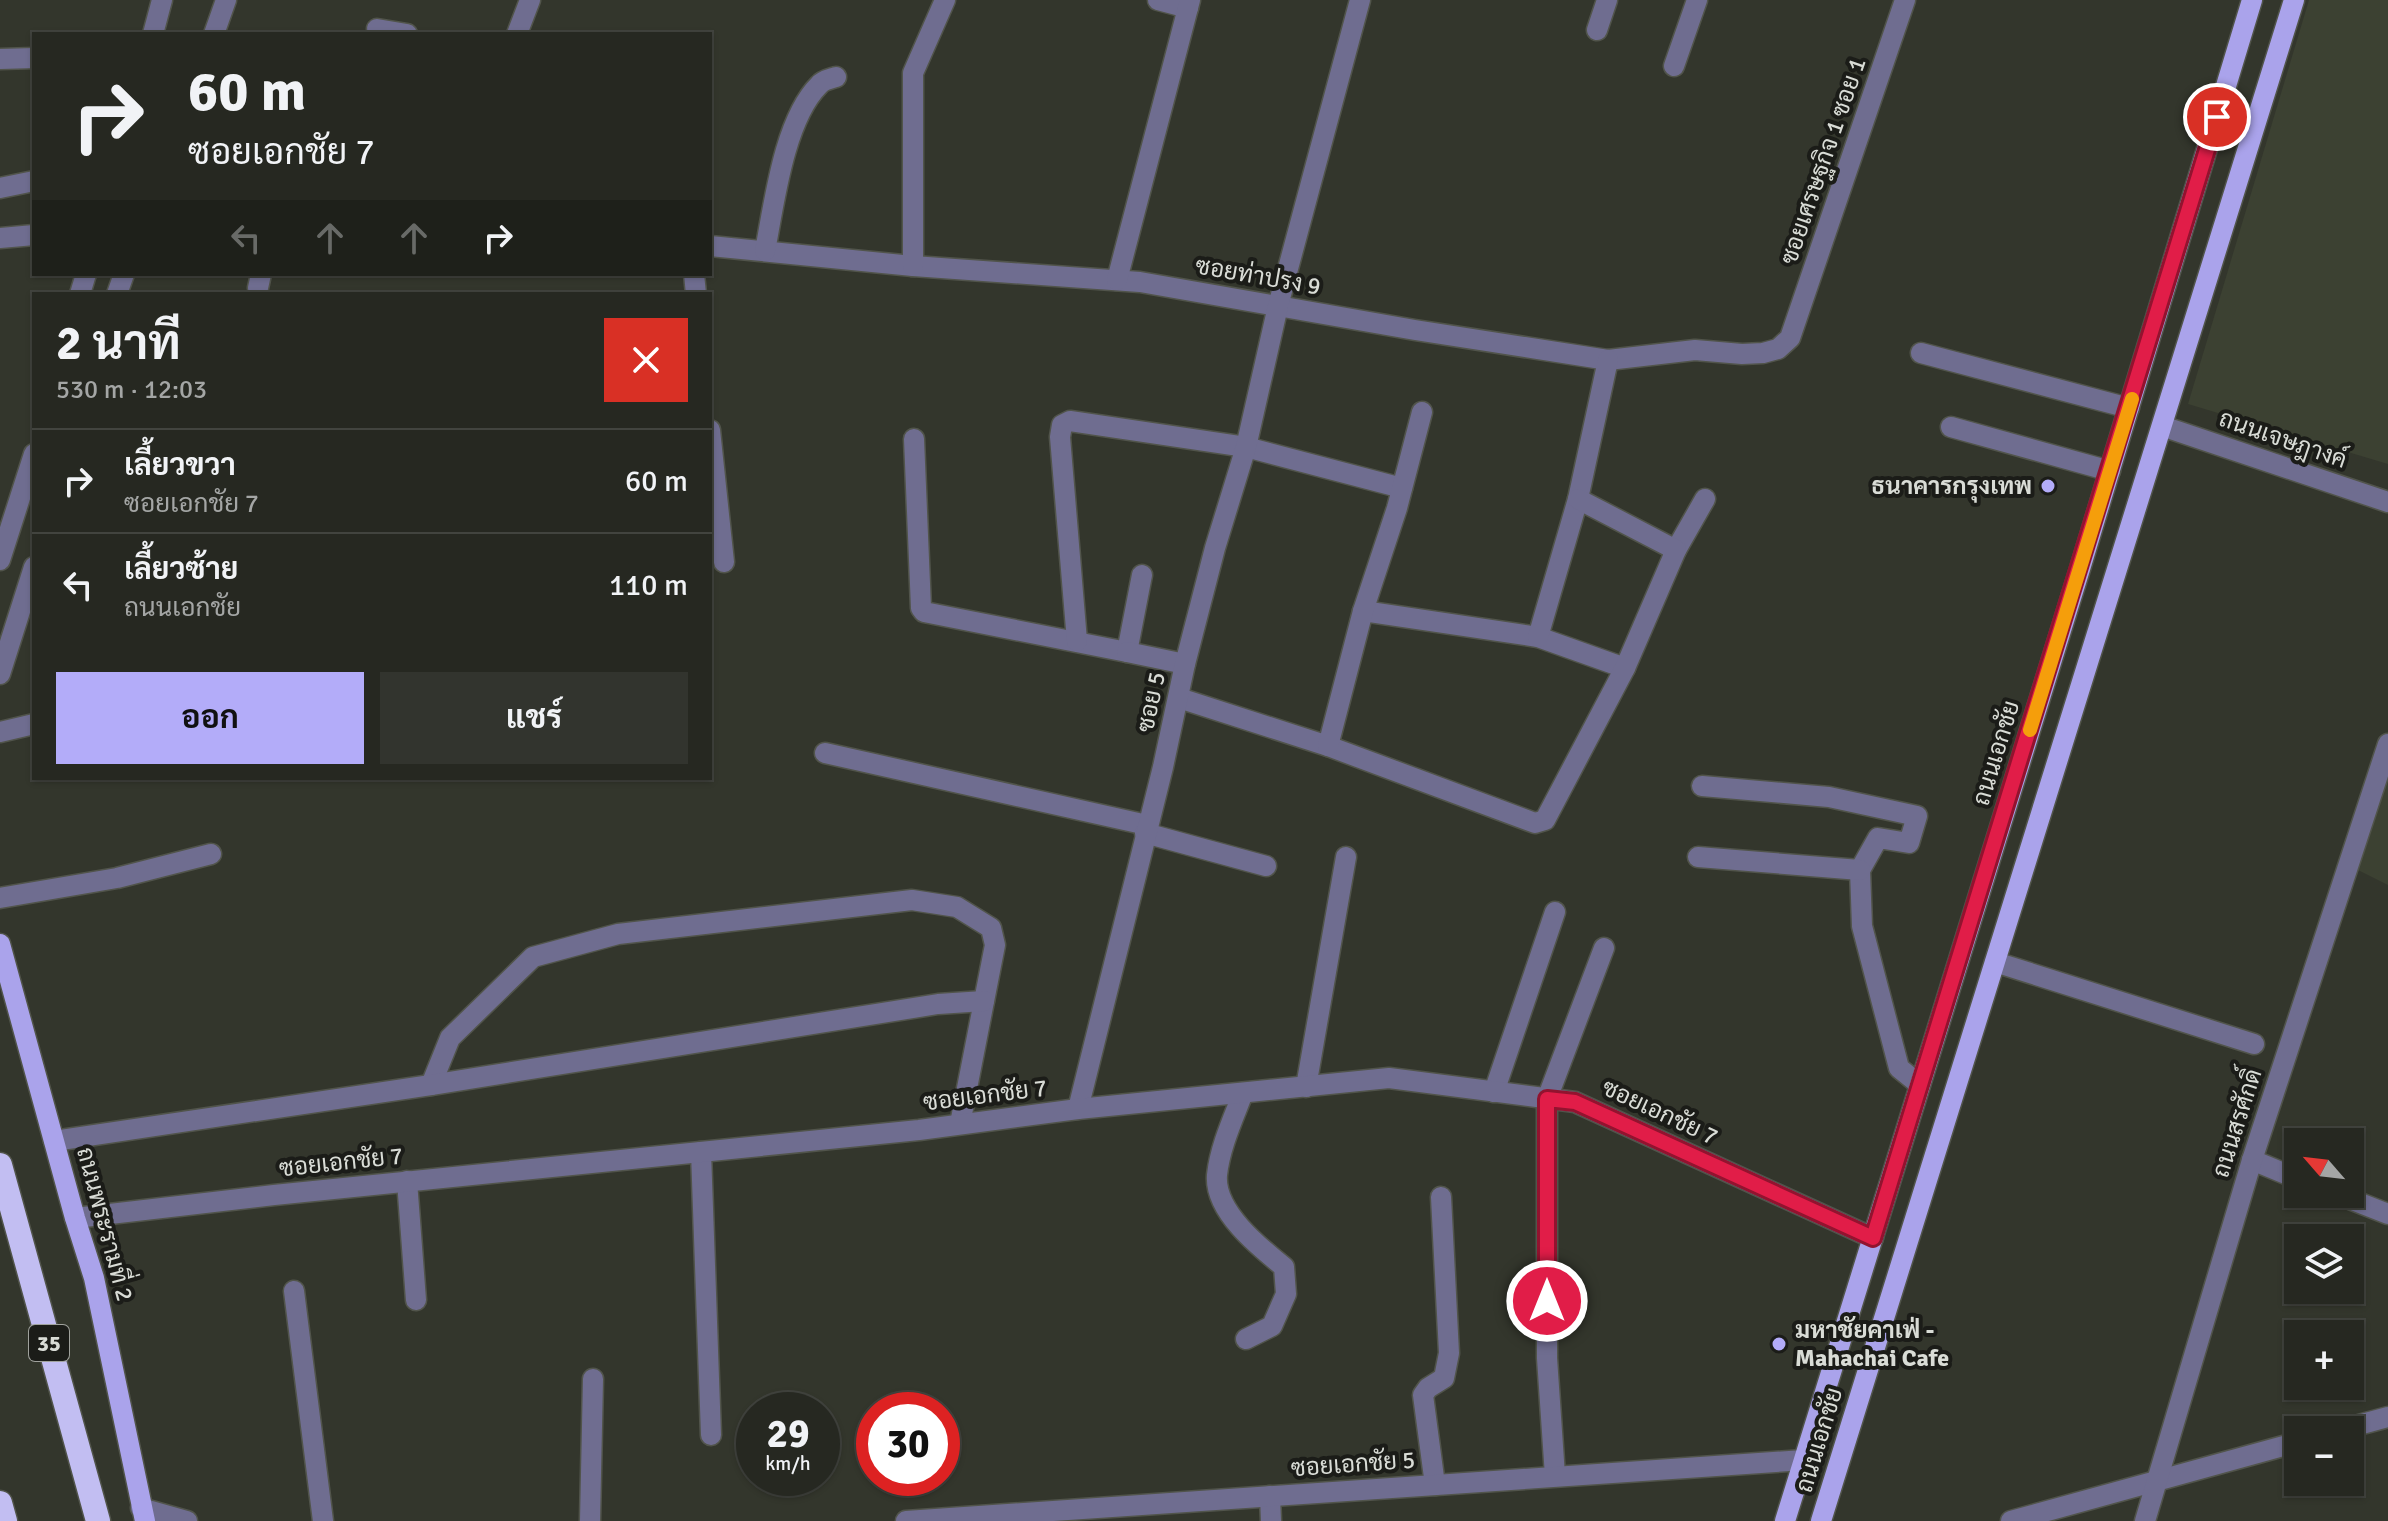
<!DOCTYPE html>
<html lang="th">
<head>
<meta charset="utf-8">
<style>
	body { margin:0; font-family:Signika,Sarabun,sans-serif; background:#32342e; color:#f1f3f6; height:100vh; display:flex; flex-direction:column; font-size:30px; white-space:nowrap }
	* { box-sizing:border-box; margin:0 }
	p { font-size:26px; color:#a4a6a5 }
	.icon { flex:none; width:44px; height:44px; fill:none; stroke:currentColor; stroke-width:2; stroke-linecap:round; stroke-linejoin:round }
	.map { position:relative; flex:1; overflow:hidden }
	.side { position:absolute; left:32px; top:292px; width:680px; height:488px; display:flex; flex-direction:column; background:#262821; border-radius:0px; box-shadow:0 2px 6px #0004,0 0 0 2px #42443f }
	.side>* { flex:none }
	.top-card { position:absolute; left:32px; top:32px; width:680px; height:244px; border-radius:0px; box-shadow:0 2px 6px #0004,0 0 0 2px #42443f; background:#262821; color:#f1f3f6; overflow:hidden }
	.needle { width:52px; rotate:298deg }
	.buttons { position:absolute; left:2284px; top:1128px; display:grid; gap:16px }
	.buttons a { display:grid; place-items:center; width:80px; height:80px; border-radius:0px; background:#262821; box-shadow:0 2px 6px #0004,0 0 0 2px #42443f; font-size:40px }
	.speed { position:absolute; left:736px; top:1392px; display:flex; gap:16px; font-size:40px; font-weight:700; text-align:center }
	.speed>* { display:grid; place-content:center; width:104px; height:104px; border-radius:50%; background:#262821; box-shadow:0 2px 6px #0004,0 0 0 2px #42443f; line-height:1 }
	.speed small { font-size:20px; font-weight:400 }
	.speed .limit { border:12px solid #d22; background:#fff; color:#111 }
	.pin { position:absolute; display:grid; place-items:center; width:68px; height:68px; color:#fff; margin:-34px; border:4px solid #fff; border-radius:50%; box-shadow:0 2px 8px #0007 }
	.me { position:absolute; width:88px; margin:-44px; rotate:0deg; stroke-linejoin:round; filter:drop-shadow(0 0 6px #0008) }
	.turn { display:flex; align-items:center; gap:28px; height:168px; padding:0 24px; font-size:36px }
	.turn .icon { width:104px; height:104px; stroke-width:2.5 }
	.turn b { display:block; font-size:56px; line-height:68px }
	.lanes { display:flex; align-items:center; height:76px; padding:0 24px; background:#0003; justify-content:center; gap:40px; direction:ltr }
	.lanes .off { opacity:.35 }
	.round { display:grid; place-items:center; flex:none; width:84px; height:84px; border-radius:0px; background:#32342e }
	.headline { display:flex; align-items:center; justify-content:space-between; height:136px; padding:0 24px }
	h1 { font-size:48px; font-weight:700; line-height:60px }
	.action { display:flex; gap:16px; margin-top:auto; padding:16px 24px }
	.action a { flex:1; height:92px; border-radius:0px; background:#b3acf9; color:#111; font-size:32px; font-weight:700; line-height:92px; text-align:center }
	.action a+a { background:#32342e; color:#f1f3f6 }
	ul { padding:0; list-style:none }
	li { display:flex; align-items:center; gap:24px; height:104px; padding:0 24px; border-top:2px solid #42443f }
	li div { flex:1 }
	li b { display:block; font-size:30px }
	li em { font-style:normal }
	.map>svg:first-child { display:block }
</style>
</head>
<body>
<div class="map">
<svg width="2388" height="1521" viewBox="0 0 2388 1521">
	<rect width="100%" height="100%" fill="#33362c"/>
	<g fill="#3c4132">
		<path d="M 2309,0 L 2388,0 L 2388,464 L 2188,404 Z"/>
		<path d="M 2388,744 L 2388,885 L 2348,865 Z"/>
	</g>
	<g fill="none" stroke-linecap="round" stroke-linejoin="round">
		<defs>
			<g id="minor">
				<path d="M 1158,0 L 1188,8"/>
				<path d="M 377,29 L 407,34"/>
				<path d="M 1597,30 L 1607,0"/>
				<path d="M 153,34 L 162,0"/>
				<path d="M 214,34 L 226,0"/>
				<path d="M 517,34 L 530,0"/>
				<path d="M 0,59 L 34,58"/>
				<path d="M 1674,66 L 1697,0"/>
				<path d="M 0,188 L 34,181"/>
				<path d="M 0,238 L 34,235"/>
				<path d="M 710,246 L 913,266 L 1140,282 L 1415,330 L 1608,360 L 1695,350 L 1742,354 L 1763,353 L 1778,349 L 1790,338 L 1905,0"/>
				<path d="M 765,251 C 774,204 784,120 819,85 C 823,80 830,79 836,77"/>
				<path d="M 913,266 L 913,73 L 945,0"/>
				<path d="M 694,274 L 696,294"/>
				<path d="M 1117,280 L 1190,0"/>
				<path d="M 258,288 L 261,274"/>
				<path d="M 80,294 L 86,274"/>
				<path d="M 117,294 L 124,274"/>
				<path d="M 1921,353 L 2129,408"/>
				<path d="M 2162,426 L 2388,502"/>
				<path d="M 1951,427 L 2110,471"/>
				<path d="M 710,430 L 724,562"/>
				<path d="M 914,439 L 921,608 L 924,612 L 1127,652 L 1142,575"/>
				<path d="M 1676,550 L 1705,499"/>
				<path d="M 0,560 L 34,454"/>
				<path d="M 1363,611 L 1538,637 L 1625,668"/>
				<path d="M 1538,637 L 1578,499 L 1608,360"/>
				<path d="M 1077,641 L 1060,437 L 1062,425 L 1070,421 L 1246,447 L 1402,488"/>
				<path d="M 1127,652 L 1185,664"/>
				<path d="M 0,674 L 34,567"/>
				<path d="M 1179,698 L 1328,746 L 1535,823 L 1545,820 L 1625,668 L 1676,550 L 1578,499"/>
				<path d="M 0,732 L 34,724"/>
				<path d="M 1328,746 L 1363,611 L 1397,508 L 1422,412"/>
				<path d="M 825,753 L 1147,825"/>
				<path d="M 1702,786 L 1829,797 L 1917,816 L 1909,843 L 1878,838 L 1860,870 L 1862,926 L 1899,1068 L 1920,1085"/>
				<path d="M 1145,833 L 1266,866"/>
				<path d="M 1698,857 L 1860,870"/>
				<path d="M 0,898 L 117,878 L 211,854"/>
				<path d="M 1995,962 L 2254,1044"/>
				<path d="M 431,1085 L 450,1038 L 533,957 L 618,934 L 912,900 L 957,907 L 991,928 L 995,945 L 960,1124"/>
				<path d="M 1306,1087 L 1346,857"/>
				<path d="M 1494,1092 L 1555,912"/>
				<path d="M 1243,1093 C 1233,1119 1220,1147 1217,1175 C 1214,1211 1259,1247 1284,1267 L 1286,1294 L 1272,1326 L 1246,1339"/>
				<path d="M 1078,1109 L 1163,767 L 1185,664 L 1215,548 L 1246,447 L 1278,306 L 1360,0"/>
				<path d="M 54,1141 L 431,1085 L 938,1004 L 984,1001"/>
				<path d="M 701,1152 L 711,1435"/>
				<path d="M 2252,1160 L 2298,1179"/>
				<path d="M 407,1181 L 416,1300"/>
				<path d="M 2337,1194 L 2388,1214"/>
				<path d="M 75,1218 L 274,1195 L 919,1130 L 1078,1109 L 1389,1078 L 1575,1102 L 1873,1238"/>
				<path d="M 294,1291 L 323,1521"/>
				<path d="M 2340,1430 L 2388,1417"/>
				<path d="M 1555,1476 L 1547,1358 L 1547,1099 L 1604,948"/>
				<path d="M 1435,1485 L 1423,1395 L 1428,1388 L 1444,1378 L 1449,1353 L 1441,1197"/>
				<path d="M 1270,1496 L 1271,1521"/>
				<path d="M 141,1508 L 187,1521"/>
				<path d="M 590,1521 L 593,1379"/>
				<path d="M 906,1521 L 1804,1460"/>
				<path d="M 2011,1521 L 2298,1442"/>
				<path d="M 2145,1521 L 2252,1160 L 2388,744"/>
			</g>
			<g id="major">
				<path d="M 0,944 L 75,1218 L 94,1278 L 145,1521"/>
				<path d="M 1785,1521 L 2080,569 L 2252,0"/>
				<path d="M 1821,1521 L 2294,0"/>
			</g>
			<g id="highway">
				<path d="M 0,1165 L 98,1521"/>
				<path d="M 0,1503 L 5,1521"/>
			</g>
		</defs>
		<use href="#minor" stroke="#51544b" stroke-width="23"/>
		<use href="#major" stroke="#51544b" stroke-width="23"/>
		<use href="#highway" stroke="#51544b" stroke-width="27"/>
		<use href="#minor" stroke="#6f6d90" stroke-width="20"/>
		<use href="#major" stroke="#aaa3eb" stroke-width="20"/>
		<use href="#highway" stroke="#c2bef2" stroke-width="24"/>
	</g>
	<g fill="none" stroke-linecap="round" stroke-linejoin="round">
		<defs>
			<path id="route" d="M 1547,1301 L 1547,1099 L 1575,1102 L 1873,1238 L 2217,117"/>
		</defs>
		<use href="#route" stroke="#92132f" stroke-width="20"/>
		<use href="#route" stroke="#e11d48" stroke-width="14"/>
		<path stroke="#f59e0b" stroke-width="14" d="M 2030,730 L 2132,399"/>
	</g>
	<g fill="#b3acf9" stroke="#1b1c18" stroke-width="3">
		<circle cx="2048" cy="486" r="8"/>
		<circle cx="1779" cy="1344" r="8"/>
	</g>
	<g text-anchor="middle" stroke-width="8" stroke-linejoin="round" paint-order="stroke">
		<rect fill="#1b1c18" stroke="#a0a29d" stroke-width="2" x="29" y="1325" width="40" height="36" rx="6"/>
		<g font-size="22" font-weight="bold" fill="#d9dcd6">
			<text x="49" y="1351">35</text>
		</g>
		<g font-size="24" fill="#d9dcd6" stroke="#1b1c18">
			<text transform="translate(1823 161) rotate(-71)" y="8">ซอยเศรษฐกิจ 1 ซอย 1</text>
			<text transform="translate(1258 276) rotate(10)" y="8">ซอยท่าปรง 9</text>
			<text transform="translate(2283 439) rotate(19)" y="8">ถนนเจษฎางค์</text>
			<text transform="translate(1151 702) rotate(-78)" y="8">ซอย 5</text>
			<text transform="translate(1996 753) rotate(-73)" y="8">ถนนเอกชัย</text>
			<text transform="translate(985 1095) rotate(-7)" y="8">ซอยเอกชัย 7</text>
			<text transform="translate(1660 1112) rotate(25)" y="8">ซอยเอกชัย 7</text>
			<text transform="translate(2237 1123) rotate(-72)" y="8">ถนนสรศักดิ์</text>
			<text transform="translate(341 1162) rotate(-6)" y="8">ซอยเอกชัย 7</text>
			<text transform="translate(105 1224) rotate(75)" y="8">ถนนพระรามที่ 2</text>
			<text transform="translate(1819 1440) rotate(-73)" y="8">ถนนเอกชัย</text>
			<text transform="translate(1353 1464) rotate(-4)" y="8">ซอยเอกชัย 5</text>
		</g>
		<g font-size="24" font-weight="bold" fill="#d9dcd6" stroke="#1b1c18" text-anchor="end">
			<text x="2032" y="494">ธนาคารกรุงเทพ</text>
			<text x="1795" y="1338" text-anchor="start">มหาชัยคาเฟ่ -<tspan x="1795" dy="28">Mahachai Cafe</tspan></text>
		</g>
	</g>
</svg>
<div class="buttons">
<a><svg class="needle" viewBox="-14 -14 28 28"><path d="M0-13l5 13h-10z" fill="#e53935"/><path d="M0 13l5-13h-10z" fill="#a4a6a5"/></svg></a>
<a><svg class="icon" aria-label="layers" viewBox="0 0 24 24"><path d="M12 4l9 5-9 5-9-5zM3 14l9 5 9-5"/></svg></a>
<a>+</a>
<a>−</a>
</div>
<div class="speed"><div>29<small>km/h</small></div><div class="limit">30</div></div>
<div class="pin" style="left:2217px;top:117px;background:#d93025"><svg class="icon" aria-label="arrive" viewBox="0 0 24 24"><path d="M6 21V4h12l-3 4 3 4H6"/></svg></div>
<svg class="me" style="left:1547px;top:1301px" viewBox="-20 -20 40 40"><circle r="17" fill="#e11d48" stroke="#fff" stroke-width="3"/><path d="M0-11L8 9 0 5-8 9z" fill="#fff"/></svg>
<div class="top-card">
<div class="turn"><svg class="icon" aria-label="right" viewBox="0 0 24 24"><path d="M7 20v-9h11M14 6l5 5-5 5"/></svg><div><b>60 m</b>ซอยเอกชัย 7</div></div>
<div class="lanes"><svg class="icon off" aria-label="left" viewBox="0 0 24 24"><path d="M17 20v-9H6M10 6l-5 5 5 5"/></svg><svg class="icon off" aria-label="ahead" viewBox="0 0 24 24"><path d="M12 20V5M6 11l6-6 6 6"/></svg><svg class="icon off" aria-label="ahead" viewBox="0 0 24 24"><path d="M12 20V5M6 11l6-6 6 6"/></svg><svg class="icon" aria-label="right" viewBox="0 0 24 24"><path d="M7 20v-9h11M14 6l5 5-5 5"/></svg></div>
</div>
<section class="side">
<div class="headline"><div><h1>2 นาที</h1><p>530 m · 12:03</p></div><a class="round" style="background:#d93025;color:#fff"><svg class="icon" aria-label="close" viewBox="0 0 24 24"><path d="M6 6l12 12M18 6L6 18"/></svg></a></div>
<ul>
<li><svg class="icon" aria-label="right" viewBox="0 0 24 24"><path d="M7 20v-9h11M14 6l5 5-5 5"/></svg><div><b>เลี้ยวขวา</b><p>ซอยเอกชัย 7</p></div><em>60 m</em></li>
<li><svg class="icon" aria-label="left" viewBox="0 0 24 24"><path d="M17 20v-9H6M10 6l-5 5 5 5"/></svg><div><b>เลี้ยวซ้าย</b><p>ถนนเอกชัย</p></div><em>110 m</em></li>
</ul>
<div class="action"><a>ออก</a><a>แชร์</a></div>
</section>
</div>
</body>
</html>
